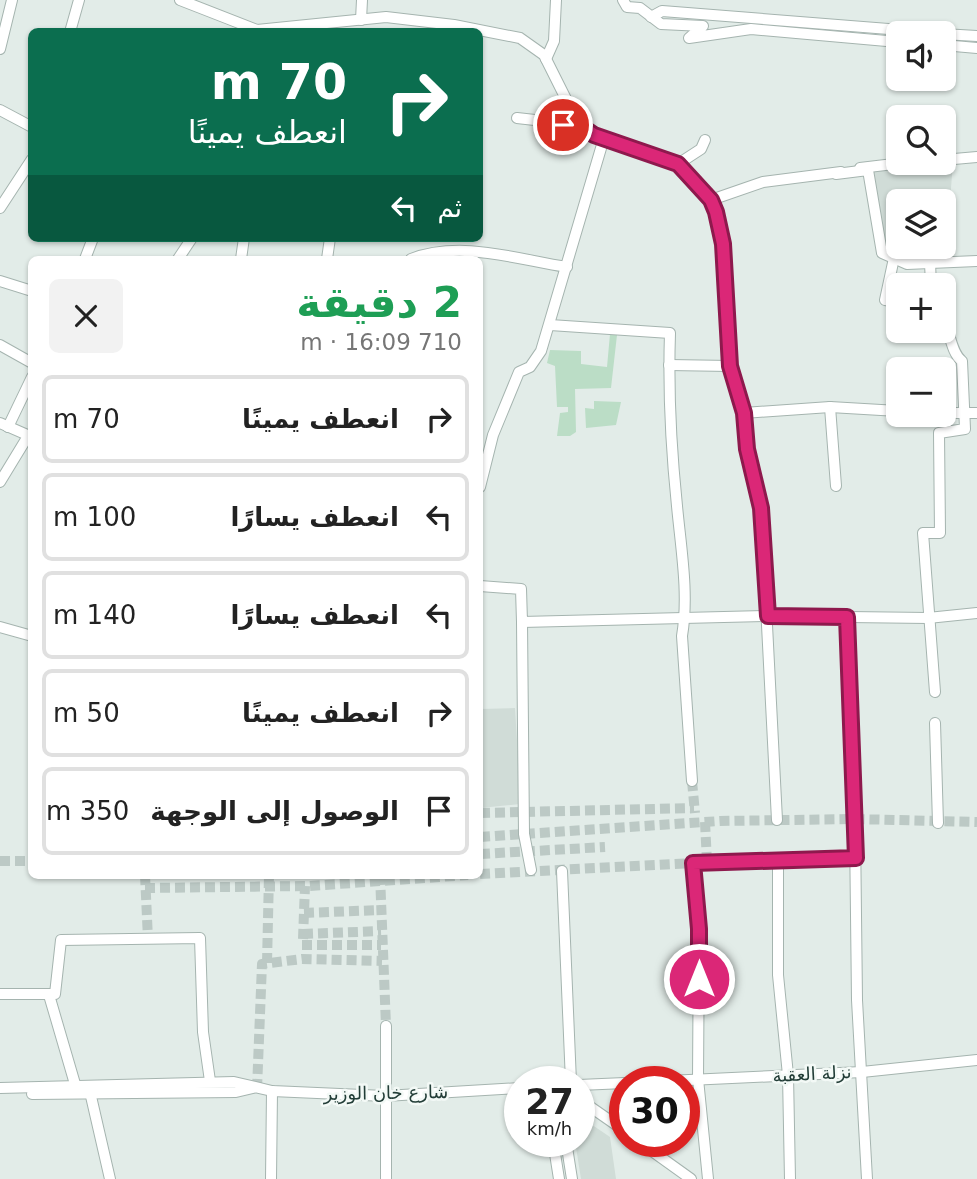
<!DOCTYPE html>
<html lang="ar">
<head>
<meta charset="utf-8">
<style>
	body { margin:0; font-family:"DejaVu Sans",Cairo,sans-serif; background:#f2f2f2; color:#222; direction:rtl; height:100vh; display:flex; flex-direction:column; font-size:26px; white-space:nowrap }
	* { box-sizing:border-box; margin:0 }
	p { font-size:23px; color:#767676 }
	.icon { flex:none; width:38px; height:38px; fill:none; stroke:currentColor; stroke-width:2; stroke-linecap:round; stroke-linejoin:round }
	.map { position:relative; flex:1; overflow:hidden; direction:ltr }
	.sheet { position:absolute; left:28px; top:256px; width:455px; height:623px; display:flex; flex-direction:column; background:#fff; border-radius:10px; box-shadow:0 2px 5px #0004; direction:rtl }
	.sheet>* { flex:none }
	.hud { position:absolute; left:28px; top:28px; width:455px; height:214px; border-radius:10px; box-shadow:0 2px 5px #0004; direction:rtl; background:#0b6e4f; color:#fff; overflow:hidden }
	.tools { position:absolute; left:886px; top:21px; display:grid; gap:14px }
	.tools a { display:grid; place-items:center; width:70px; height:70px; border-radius:10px; background:#fff; box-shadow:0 2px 5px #0004; font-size:35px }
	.speed { position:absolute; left:504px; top:1066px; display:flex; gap:14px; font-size:35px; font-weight:700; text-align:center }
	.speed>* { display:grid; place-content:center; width:91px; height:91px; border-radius:50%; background:#fff; box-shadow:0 2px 5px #0004; line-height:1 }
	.speed small { font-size:18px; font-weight:400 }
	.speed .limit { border:10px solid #d22; background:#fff; color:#111 }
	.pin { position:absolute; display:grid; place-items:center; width:60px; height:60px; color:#fff; margin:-30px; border:4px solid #fff; border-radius:50%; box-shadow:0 2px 7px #0007 }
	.me { position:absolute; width:77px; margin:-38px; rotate:0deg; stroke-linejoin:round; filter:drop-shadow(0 0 5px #0008) }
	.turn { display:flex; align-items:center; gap:24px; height:147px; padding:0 21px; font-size:32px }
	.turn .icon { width:91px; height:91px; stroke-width:2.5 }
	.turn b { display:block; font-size:49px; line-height:60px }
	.then { display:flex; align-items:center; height:66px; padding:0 21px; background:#0003; gap:14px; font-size:26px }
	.round { display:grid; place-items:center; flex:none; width:74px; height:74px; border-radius:10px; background:#f2f2f2 }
	.overview { display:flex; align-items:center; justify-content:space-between; height:119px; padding:0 21px }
	h1 { font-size:42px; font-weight:800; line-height:52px; color:#1e9e55 }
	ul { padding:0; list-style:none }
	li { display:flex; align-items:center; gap:21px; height:88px; margin:0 14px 10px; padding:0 7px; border:4px solid #e0e0e0; border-radius:10px }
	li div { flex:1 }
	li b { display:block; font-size:26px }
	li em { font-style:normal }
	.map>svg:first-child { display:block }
</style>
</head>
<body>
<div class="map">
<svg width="977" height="1179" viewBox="0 0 977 1179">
	<rect width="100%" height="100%" fill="#e2ece8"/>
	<g fill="#d0dcd7" fill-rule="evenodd">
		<path d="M 953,162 L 946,254 L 908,258 L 896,256 L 881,247 L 871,171 ZM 898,201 L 943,201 L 943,247 L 898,247 Z"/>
		<path d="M 515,708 L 521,804 L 480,808 L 480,709 Z"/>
		<path d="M 579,1116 L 610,1137 L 616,1179 L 581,1179 L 575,1141 L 579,1141 Z"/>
	</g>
	<g fill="#bbddc6">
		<path d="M 610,334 L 617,335 L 611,388 L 575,389 L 576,432 L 570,436 L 557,436 L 560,413 L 568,412 L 568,407 L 557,407 L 555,366 L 547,363 L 550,350 L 581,351 L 581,364 L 607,367 Z"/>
		<path d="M 594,401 L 621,402 L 616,425 L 586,428 L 585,408 L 594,409 Z"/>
	</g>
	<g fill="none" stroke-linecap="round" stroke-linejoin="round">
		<g stroke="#bcc9c5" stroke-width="10" stroke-dasharray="10 5" stroke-linecap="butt">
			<path d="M 692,781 L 695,813"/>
			<path d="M 480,813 L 694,808"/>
			<path d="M 705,822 L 707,862"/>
			<path d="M 480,837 L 720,821 L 854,819 L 977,822"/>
			<path d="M 480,854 L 605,847"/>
			<path d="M 0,861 L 32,861"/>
			<path d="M 480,874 L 693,863"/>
			<path d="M 145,875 L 148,939"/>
			<path d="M 380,875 L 386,1026"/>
			<path d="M 145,888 L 309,886 L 468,875"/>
			<path d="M 304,913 L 381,910"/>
			<path d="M 303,934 L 381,931"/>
			<path d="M 303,939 L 305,886"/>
			<path d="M 302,945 L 381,945"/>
			<path d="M 267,963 L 269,875"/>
			<path d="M 257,1089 L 262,964 L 302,959 L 382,961"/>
		</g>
		<defs>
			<g id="minor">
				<path d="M 180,0 L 257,30 L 386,17 L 454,25 L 520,38 L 544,55 L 579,125 L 594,135 L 678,164 L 711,200 L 723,244 L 730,366 L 744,413 L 830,407 L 898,411"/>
				<path d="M 623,0 L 627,7 L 640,8 L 661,24 L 703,26 L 689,38 L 751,29 L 898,42"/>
				<path d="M 651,17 L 662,11 L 939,33"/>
				<path d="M 361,20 L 362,0"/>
				<path d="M 70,32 L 79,0"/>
				<path d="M 943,34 L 977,36"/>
				<path d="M 943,45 L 977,48"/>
				<path d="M 0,49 L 12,0"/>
				<path d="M 546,59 L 554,41 L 556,0"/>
				<path d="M 0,110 L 32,127"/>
				<path d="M 517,118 L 579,125"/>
				<path d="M 943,160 L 977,157"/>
				<path d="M 678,164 L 701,149 L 705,140"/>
				<path d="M 860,168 L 902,163"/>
				<path d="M 836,174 L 868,170 L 882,253 L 907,264 L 977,261"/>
				<path d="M 711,200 L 763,182 L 841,172"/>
				<path d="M 0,208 L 32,159"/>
				<path d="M 894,258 L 885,300 L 898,302"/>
				<path d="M 85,259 L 93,238"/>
				<path d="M 178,259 L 192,238"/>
				<path d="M 241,259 L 244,238"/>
				<path d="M 327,259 L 330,238"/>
				<path d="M 411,259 C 461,240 515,259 567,267"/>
				<path d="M 930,263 L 931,285"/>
				<path d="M 0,281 L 32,291"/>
				<path d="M 550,325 L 670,333 C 668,391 671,448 677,506 C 681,549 689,594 682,636 L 692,781"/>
				<path d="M 0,345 L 32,363"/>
				<path d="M 669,365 L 730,366"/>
				<path d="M 830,407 L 836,486"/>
				<path d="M 744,413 L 747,449 L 761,508 L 777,820"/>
				<path d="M 943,413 L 977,413"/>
				<path d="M 0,423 L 32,437"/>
				<path d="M 8,427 L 32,377"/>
				<path d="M 0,482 L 28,436"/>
				<path d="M 480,487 L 493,435 L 519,372 L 530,367 L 541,351 L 604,138"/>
				<path d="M 480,586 L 521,589 L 522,622 L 768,616 L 928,618 L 977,613"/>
				<path d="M 847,617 L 854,745 L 857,1000 L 867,1179"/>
				<path d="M 522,622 L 524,834 L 531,870"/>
				<path d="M 0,627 L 32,636"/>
				<path d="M 935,692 L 923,533 L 940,533 L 939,433 L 965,429 L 962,361 C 951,353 950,331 943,318"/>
				<path d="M 935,723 L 938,823"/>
				<path d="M 778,860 L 778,975 L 788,1075 L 790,1179"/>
				<path d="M 562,871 L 571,1082"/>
				<path d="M 0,994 L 55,994 L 61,940 L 200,938 L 203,1032 L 210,1081"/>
				<path d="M 49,995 L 75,1084"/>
				<path d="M 646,1082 L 862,1072 L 977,1060"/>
				<path d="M 579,1085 L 625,1083"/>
				<path d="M 0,1088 L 234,1082 L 272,1091 L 385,1096 L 520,1088"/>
				<path d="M 90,1092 L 110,1179"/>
				<path d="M 32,1094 L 236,1092 L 253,1088"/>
				<path d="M 579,1099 L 625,1131"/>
				<path d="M 553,1141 L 559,1179"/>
				<path d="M 566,1141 L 572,1179"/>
				<path d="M 638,1141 L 691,1179"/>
				<path d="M 271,1179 L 272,1091"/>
				<path d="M 386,1179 L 386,1026"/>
				<path d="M 708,1179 L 698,1079 L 699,929 L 693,863 L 856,858"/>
			</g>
		</defs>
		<use href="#minor" stroke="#a5b4af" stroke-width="12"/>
		<use href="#minor" stroke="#fff" stroke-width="10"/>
	</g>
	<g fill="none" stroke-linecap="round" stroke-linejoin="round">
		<defs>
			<path id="route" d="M 563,125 L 579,125 L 594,135 L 678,164 L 711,200 L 716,212 L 723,244 L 730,366 L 744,413 L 747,449 L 761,508 L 768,616 L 847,617 L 856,858 L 693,863 L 699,929 L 699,979"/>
		</defs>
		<use href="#route" stroke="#8e194d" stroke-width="18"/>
		<use href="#route" stroke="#db2777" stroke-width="12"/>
	</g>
	<g text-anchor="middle" stroke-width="5" stroke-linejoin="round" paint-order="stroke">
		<g font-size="18" fill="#223d37" stroke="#f3f9f6">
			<text transform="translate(812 1074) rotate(-3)" y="6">نزلة العقبة</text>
			<text transform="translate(386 1093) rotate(-1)" y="6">شارع خان الوزير</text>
		</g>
	</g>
</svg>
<div class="tools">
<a><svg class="icon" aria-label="sound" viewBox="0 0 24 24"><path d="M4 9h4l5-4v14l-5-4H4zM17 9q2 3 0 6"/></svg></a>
<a><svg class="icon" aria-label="search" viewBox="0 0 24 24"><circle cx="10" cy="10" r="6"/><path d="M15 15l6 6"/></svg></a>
<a><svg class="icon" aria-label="layers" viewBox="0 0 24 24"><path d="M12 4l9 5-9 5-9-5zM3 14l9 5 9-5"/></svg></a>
<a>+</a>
<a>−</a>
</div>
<div class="speed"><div>27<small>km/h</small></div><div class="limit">30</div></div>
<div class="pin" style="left:563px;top:125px;background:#d93025"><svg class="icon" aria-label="arrive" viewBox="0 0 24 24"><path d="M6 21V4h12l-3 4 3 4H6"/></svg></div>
<svg class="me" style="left:699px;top:979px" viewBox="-20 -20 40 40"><circle r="17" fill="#db2777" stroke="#fff" stroke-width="3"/><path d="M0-11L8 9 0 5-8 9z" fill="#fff"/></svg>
<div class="hud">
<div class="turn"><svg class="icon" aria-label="right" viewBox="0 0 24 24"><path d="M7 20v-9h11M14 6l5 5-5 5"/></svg><div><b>70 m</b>انعطف يمينًا</div></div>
<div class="then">ثم<svg class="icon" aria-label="left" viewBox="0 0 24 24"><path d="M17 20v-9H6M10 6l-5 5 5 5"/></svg></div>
</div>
<section class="sheet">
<div class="overview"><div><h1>2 دقيقة</h1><p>710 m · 16:09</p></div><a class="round"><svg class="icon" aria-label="close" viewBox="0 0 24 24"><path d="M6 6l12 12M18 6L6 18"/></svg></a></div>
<ul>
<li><svg class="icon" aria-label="right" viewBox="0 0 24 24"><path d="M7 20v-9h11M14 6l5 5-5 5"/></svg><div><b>انعطف يمينًا</b></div><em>70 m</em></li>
<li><svg class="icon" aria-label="left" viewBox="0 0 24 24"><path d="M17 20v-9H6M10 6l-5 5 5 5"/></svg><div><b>انعطف يسارًا</b></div><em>100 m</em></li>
<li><svg class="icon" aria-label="left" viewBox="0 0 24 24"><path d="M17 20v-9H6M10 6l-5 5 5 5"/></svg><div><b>انعطف يسارًا</b></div><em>140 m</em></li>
<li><svg class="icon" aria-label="right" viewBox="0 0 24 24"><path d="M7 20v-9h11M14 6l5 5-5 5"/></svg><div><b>انعطف يمينًا</b></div><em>50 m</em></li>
<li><svg class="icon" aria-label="arrive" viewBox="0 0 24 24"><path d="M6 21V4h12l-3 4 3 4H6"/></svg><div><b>الوصول إلى الوجهة</b></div><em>350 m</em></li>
</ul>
</section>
</div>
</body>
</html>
